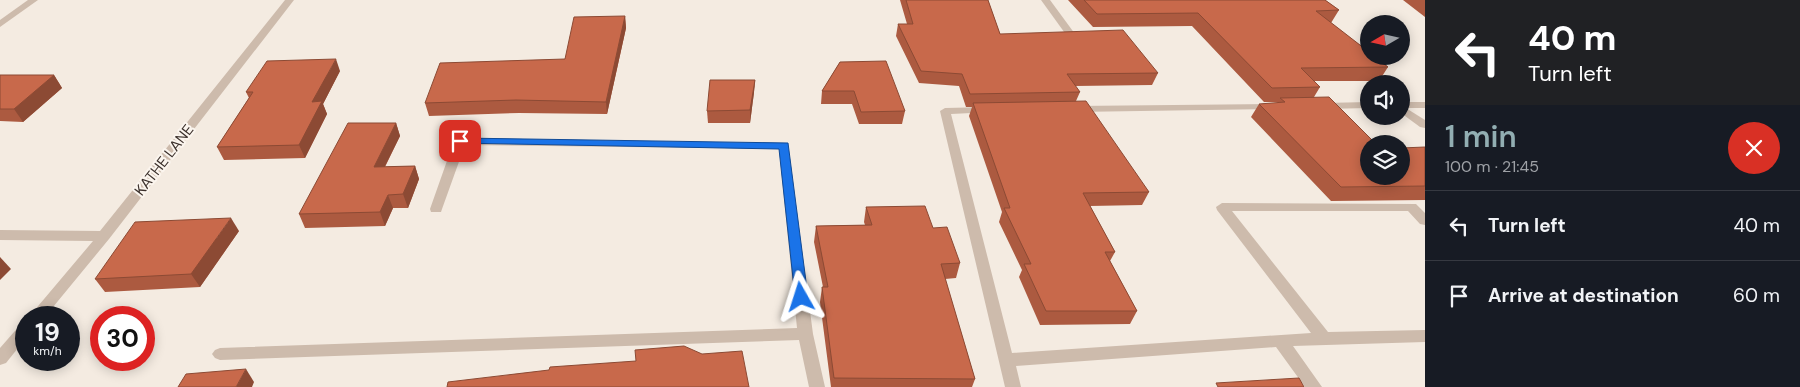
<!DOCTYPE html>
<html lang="en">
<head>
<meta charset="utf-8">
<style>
	body { margin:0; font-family:"DM Sans",sans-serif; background:#242831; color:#f1f3f6; height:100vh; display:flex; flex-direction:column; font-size:19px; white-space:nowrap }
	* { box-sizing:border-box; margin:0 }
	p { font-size:16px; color:#9ea1a6 }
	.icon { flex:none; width:28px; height:28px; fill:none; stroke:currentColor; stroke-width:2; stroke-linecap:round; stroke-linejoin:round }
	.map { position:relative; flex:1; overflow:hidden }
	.details { display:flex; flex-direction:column; background:#171b24; width:375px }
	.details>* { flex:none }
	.top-card { background:#202124; color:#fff; overflow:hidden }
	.needle { width:32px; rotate:261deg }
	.buttons { position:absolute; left:1360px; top:15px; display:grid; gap:10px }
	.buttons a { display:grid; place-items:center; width:50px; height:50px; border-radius:50%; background:#171b24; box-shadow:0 2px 12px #0003; font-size:25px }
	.speed { position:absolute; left:15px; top:306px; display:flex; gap:10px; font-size:25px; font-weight:700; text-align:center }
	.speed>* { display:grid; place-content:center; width:65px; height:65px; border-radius:50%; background:#171b24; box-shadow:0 2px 12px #0003; line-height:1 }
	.speed small { font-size:12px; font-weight:400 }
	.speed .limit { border:8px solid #d22; background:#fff; color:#111 }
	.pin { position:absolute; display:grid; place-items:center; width:42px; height:42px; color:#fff; margin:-21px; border-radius:10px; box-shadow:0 2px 8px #0006 }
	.me { position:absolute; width:55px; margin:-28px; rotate:354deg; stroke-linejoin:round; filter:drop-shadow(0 0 4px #0008) }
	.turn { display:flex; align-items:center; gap:18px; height:105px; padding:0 20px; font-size:22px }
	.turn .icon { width:65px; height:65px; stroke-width:2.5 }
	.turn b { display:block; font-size:35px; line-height:42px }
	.round { display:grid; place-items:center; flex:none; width:52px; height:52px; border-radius:26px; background:#242831 }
	.summary { display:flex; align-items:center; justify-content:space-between; height:85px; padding:0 20px }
	h1 { font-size:30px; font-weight:600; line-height:38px; color:#92aeb2 }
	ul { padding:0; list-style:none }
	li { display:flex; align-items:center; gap:15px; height:70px; padding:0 20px; border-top:1px solid #363941 }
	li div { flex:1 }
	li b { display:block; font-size:19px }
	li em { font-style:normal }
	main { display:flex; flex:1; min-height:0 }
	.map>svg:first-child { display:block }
</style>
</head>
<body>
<main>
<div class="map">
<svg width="1425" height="387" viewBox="0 0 1425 387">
	<rect width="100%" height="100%" fill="#f4ebe1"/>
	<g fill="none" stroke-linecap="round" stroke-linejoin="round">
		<path fill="#cdbbac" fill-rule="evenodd" d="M 1401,105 L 1425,120 L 1425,128 L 1420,127 L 1401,113 Z"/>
		<g fill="#cdbbac" fill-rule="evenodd">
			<path d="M 28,0 L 38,0 L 0,27 L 0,20 Z"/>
			<path d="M 285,0 L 294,0 L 109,239 L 44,318 L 28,318 L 93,241 L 0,240 L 0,230 L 100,231 Z"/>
			<path d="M 1041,0 L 1050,0 L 1075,34 L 1073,36 L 1067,36 Z"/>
			<path d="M 1369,102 L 1369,108 L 1323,109 L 1318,106 L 1323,103 Z"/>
			<rect x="1401" y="102" width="24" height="6"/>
			<path d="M 1273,104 L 1278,107 L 1277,109 L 1075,112 L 1070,109 L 1075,106 Z"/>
			<path d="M 988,107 L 992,108 L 993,110 L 992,112 L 951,114 L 1012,353 L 1311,333 L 1217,210 L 1216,207 L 1222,203 L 1416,204 L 1425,213 L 1425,225 L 1420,224 L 1408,211 L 1232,211 L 1328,332 L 1425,330 L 1425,342 L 1293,346 L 1322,387 L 1305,387 L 1276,347 L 1016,366 L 1021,387 L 1005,387 L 940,111 L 945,108 Z"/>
			<path d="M 460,138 L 788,143 L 813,334 L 825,387 L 809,387 L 799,340 L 220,360 L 215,358 L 212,354 L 215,350 L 220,348 L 797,328 L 779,149 L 465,145 L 442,209 L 441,212 L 431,212 L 430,209 L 454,141 Z"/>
			<path d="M 26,322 L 26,338 L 6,363 L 0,365 L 0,348 L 21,324 Z"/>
		</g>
	</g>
	<g fill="#ac5a40">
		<path d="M 900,0 L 988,0 L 1000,34 L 1158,73 L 1152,85 L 1075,86 L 1080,92 L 1076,101 L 1149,192 L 1142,205 L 1090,206 L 1115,252 L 1110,261 L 1137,311 L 1130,324 L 1040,325 L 1019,277 L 1022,270 L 999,222 L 1002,212 L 969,116 L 972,107 L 966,107 L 959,86 L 919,83 L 896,36 L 898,24 L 907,24 Z"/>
		<path d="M 1068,0 L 1325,0 L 1339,10 L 1331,23 L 1388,67 L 1379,81 L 1314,81 L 1320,87 L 1314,97 L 1369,176 L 1425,147 L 1425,200 L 1331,201 L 1251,117 L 1259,104 L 1277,103 L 1278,102 L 1264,102 L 1192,26 L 1093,27 Z"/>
		<path d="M 1403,0 L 1425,0 L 1425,17 Z"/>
		<path d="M 625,16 L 626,28 L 607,114 L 519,113 L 429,116 L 425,103 L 565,59 Z"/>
		<path d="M 840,62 L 905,111 L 902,124 L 859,124 L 852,104 L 821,104 L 822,91 Z"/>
		<path d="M 340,71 L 323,104 L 327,114 L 305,158 L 224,160 L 217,147 L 249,98 L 246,92 Z"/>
		<path d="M 0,75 L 54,75 L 62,88 L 23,122 L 0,121 Z"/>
		<path d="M 755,80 L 754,92 L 750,123 L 708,123 L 707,111 Z"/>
		<path d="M 396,123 L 400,136 L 385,167 L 415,166 L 419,179 L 408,208 L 393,208 L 385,226 L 305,228 L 299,214 Z"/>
		<path d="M 866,207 L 933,228 L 960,263 L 956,278 L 945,279 L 975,379 L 972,387 L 831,387 L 820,302 L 822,287 L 823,287 L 814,242 L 816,226 L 865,225 L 864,222 Z"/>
		<path d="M 239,231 L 200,287 L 105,292 L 95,279 Z"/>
	</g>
	<g fill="#8c4a34">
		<path d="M 625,16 L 626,28 L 607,114 L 606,102 Z"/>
		<path d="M 336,59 L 340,71 L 323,104 L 327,114 L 305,158 L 299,145 L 312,102 Z"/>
		<path d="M 54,75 L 62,88 L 23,122 L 14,109 Z"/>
		<path d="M 755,80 L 754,92 L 750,123 L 750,110 Z"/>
		<path d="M 396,123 L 400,136 L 378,180 L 374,167 Z"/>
		<path d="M 415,166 L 419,179 L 408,208 L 403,194 Z"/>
		<path d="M 388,195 L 393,208 L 385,226 L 380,212 Z"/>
		<path d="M 231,218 L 239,231 L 200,287 L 191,274 Z"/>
		<path d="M 0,257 L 11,269 L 0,280 Z"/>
		<path d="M 246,369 L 254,382 L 252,387 L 236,387 Z"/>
	</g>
	<g fill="#c8694b" stroke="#8c4a34">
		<path d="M 906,0 L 988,0 L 1000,34 L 1123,30 L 1158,73 L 1067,74 L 1080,92 L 970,94 L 962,74 L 921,71 L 898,24 L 913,24 Z"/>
		<path d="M 1084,0 L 1325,0 L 1339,10 L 1316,11 L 1369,52 L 1369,56 L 1374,56 L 1388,67 L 1301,68 L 1320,87 L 1272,88 L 1198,13 L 1097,14 Z"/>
		<path d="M 625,16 L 606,102 L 516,100 L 425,103 L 440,63 L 565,59 L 574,17 Z"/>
		<path d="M 336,59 L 312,102 L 322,101 L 299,145 L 217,147 L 253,92 L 246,92 L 267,61 Z"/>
		<path d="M 886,61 L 905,111 L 861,112 L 854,91 L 822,91 L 840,62 Z"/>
		<path d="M 0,75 L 54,75 L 14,109 L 0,109 Z"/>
		<path d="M 710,80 L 755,80 L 750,110 L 707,111 Z"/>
		<path d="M 1329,97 L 1376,144 L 1369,144 L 1369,176 L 1401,176 L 1401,148 L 1425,147 L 1425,186 L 1341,187 L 1259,104 L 1285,102 L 1280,98 Z"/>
		<path d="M 1086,101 L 1149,192 L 1083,193 L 1115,252 L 1105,252 L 1137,311 L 1046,311 L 1024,264 L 1031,264 L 1004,208 L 1010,208 L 973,103 Z"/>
		<path d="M 348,123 L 396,123 L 374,167 L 415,166 L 403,194 L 388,195 L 380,212 L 299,214 Z"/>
		<path d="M 925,206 L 933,228 L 947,227 L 960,263 L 941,264 L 975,379 L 834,378 L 822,287 L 828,287 L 816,226 L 872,225 L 866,207 Z"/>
		<path d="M 231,218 L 191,274 L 95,279 L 135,222 Z"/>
		<path d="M 684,346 L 702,354 L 742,351 L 749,387 L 447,387 L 448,382 L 549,370 L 550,367 L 636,361 L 635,350 Z"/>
		<path d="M 246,369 L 236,387 L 178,387 L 186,374 Z"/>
		<path d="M 1299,378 L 1304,387 L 1218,387 L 1216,383 Z"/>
	</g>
	<path fill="#1a73e8" stroke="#114b97" d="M 460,138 L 788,143 L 808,297 L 806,300 L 797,300 L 795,297 L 779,149 L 457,143 L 455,141 Z"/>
	<g text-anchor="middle" stroke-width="4" stroke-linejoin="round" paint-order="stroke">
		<g font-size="15" fill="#3b302b" stroke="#fbf5ee">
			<text transform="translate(164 160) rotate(-52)" y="5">KATHE LANE</text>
		</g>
	</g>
</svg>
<div class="buttons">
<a><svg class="needle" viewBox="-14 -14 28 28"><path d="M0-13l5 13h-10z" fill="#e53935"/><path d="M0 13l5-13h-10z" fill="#9ea1a6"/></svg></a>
<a><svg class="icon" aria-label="sound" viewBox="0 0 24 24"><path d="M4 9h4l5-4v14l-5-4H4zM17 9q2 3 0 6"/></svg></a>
<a><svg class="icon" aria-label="layers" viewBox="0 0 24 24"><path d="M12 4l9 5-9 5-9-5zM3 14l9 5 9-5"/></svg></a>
</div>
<div class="speed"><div>19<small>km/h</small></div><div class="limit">30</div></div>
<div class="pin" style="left:460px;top:141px;background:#d93025"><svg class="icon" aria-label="arrive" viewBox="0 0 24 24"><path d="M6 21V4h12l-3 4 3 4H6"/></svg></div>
<svg class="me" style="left:801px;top:297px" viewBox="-20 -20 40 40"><path d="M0-17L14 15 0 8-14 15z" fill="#1a73e8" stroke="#fff" stroke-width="4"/></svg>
</div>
<section class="details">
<div class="top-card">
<div class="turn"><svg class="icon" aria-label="left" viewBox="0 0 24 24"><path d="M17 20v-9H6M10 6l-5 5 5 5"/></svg><div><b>40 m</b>Turn left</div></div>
</div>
<div class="summary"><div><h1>1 min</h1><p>100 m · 21:45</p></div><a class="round" style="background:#d93025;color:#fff"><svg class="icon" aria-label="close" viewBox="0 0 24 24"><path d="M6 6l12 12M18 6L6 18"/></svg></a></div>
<ul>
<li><svg class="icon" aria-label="left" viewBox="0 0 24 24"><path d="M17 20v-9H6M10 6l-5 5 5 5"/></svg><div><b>Turn left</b></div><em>40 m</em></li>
<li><svg class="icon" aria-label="arrive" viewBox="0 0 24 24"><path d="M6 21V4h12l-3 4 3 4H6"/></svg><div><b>Arrive at destination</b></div><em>60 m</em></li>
</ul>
</section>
</main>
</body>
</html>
